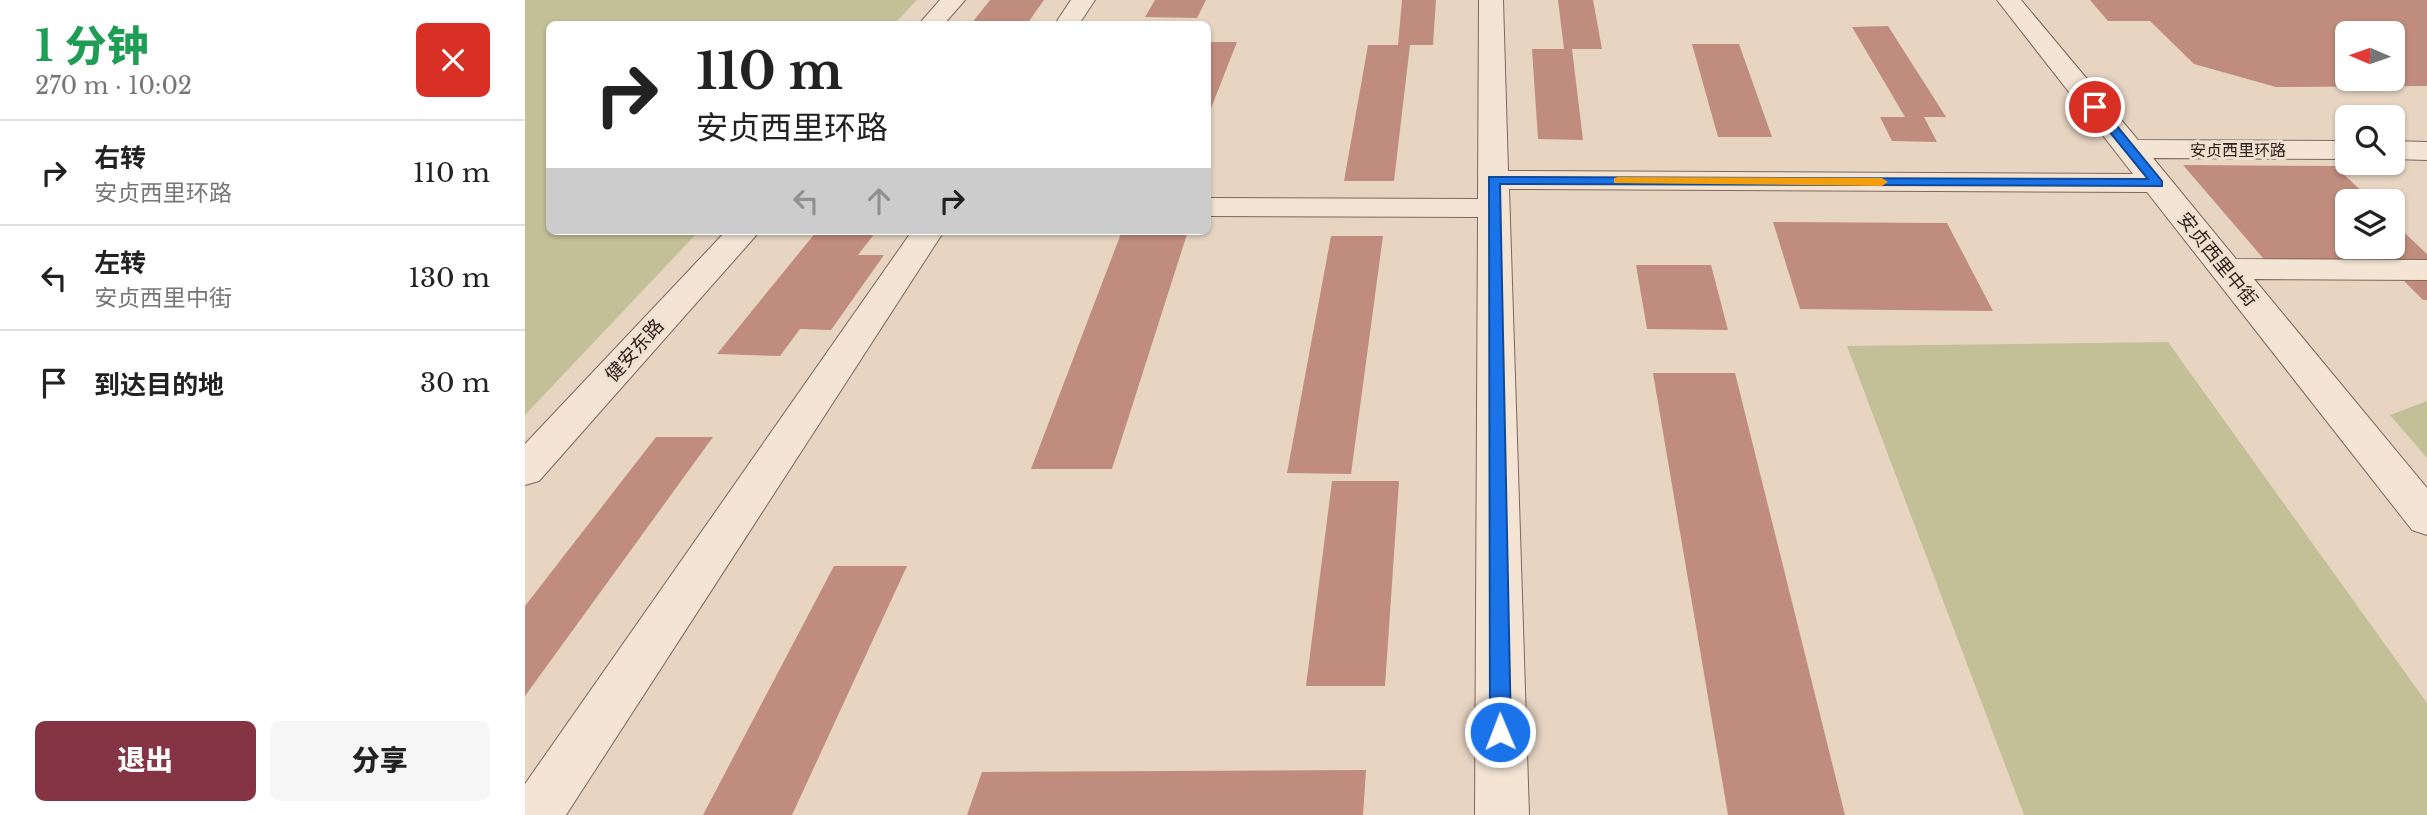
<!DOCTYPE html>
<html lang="zh">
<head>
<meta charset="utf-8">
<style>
	body { margin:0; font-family:"Libre Baskerville","Noto Sans SC",serif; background:#f6f6f6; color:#222; height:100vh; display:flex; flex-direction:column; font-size:26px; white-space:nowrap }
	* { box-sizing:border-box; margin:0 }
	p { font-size:23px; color:#767676 }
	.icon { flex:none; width:38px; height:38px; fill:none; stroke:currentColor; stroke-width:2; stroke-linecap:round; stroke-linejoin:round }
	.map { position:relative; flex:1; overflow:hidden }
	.sheet { display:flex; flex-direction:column; background:#fff; width:525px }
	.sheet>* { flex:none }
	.top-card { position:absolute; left:21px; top:21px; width:665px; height:214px; border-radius:10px; box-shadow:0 2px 5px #0004; background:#fff; color:#222; overflow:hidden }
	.needle { width:46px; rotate:272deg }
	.tools { position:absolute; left:1810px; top:21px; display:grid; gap:14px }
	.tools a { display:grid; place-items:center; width:70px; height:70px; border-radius:10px; background:#fff; box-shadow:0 2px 5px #0004; font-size:35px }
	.pin { position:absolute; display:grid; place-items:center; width:60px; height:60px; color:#fff; margin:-30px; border:4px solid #fff; border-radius:50%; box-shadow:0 2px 7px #0007 }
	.me { position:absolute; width:77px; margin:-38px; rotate:359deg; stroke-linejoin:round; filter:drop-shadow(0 0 5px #0008) }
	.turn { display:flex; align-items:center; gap:24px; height:147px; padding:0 35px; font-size:32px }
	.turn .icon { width:91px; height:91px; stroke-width:2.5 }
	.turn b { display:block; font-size:49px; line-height:60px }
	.lanes { display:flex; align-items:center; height:66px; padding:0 35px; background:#0003; justify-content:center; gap:35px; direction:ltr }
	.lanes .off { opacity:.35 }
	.round { display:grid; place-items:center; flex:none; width:74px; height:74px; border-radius:10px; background:#f6f6f6 }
	.head { display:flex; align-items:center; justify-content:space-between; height:119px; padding:0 35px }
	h1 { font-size:42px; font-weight:800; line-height:52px; color:#1e9e55 }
	.primary-button { display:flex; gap:14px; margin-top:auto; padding:14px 35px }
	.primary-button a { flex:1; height:80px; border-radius:10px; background:#853444; color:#fff; font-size:28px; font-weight:800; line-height:80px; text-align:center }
	.primary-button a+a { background:#f6f6f6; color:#222 }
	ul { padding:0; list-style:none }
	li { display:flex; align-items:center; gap:21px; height:105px; padding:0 35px; border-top:2px solid #e0e0e0 }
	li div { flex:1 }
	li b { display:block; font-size:26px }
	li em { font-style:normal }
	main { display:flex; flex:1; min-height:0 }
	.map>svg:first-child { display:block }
</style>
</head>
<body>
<main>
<section class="sheet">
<div class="head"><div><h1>1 分钟</h1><p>270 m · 10:02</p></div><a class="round" style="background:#d93025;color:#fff"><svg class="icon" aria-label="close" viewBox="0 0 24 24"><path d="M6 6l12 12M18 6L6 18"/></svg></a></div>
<ul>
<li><svg class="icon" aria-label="right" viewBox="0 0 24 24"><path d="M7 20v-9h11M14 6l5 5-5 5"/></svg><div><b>右转</b><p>安贞西里环路</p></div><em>110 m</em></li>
<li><svg class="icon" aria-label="left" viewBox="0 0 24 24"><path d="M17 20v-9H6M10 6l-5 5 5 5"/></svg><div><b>左转</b><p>安贞西里中街</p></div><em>130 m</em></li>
<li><svg class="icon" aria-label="arrive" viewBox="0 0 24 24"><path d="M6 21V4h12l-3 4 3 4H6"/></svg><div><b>到达目的地</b></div><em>30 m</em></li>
</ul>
<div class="primary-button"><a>退出</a><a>分享</a></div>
</section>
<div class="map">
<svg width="1902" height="815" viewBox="0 0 1902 815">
	<rect width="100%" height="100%" fill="#e7d5c2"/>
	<g fill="#c3c098">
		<path d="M 0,0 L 392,0 L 369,24 L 24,24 L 24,231 L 174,231 L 0,415 Z"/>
		<path d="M 1643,342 L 1902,703 L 1902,815 L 1499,815 L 1322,346 Z"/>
		<path d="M 1902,401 L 1902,458 L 1865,415 Z"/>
	</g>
	<g fill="#c08c7d" fill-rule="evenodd">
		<path d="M 465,0 L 519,0 L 502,24 L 446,24 Z"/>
		<path d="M 630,0 L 681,0 L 672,18 L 620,17 Z"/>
		<path d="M 877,0 L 911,0 L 908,45 L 885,45 L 869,181 L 819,181 L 843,45 L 873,45 Z"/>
		<path d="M 1033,0 L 1068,0 L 1077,49 L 1047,49 L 1058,140 L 1013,139 L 1007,49 L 1039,49 Z"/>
		<path d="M 1565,0 L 1902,0 L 1902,86 L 1751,87 L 1669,64 L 1625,21 L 1583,21 ZM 1822,33 L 1867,33 L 1867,79 L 1822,79 Z"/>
		<path d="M 1363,26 L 1421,117 L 1399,117 L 1412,142 L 1367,141 L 1355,117 L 1380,117 L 1327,27 Z"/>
		<path d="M 682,42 L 712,42 L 683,116 L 682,116 Z"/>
		<path d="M 1167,44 L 1214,44 L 1247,137 L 1193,137 Z"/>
		<path d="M 1658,165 L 1810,166 L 1847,201 L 1822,201 L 1822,247 L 1867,247 L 1867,221 L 1902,254 L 1902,266 L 1744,265 Z"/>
		<path d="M 1248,222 L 1422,223 L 1468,311 L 1275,309 Z"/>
		<path d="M 597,231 L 663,231 L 587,469 L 506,469 Z"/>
		<path d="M 291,232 L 350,233 L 333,255 L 359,255 L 306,330 L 275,329 L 255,356 L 192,354 Z"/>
		<path d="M 806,236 L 858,236 L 826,474 L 762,473 Z"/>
		<path d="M 1111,265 L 1186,265 L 1203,330 L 1122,329 Z"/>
		<path d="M 1874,276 L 1902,277 L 1902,300 L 1898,300 Z"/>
		<path d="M 1128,373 L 1210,373 L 1320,815 L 1203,815 Z"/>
		<path d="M 131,437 L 188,437 L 0,696 L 0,606 Z"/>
		<path d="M 807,481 L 874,481 L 860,686 L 781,686 Z"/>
		<path d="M 309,566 L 382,566 L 267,815 L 178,815 Z"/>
		<path d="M 841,770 L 838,815 L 442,815 L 457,772 Z"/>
	</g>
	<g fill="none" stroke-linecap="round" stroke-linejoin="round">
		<defs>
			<g id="minor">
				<path d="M 415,0 L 440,0 L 419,24 L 394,24 Z"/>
				<path d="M 546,0 L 570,0 L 554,24 L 530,24 Z"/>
				<path d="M 954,0 L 978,0 L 983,171 L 1608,174 L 1472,0 L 1496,0 L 1613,140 L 1822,141 L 1822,159 L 1628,158 L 1711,259 L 1902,260 L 1902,280 L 1729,279 L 1902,488 L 1902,535 L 1887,530 L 1622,192 L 984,189 L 1004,815 L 950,815 L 953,217 L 682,216 L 682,198 L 953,199 Z"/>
				<path d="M 1867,141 L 1902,142 L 1902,160 L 1867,159 Z"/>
				<path d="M 201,231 L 235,231 L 14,481 L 0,485 L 0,444 Z"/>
				<path d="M 387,231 L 419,231 L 41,815 L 0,815 L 0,784 Z"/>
			</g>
		</defs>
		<use href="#minor" stroke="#7e675c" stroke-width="2"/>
		<use href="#minor" fill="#f3e4d4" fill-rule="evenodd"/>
	</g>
	<path fill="#1a73e8" stroke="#114b97" stroke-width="2" d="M 1566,104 L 1574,104 L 1637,181 L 1637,186 L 975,184 L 986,732 L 983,739 L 975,742 L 968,739 L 965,732 L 964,177 L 1623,179 L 1566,109 Z"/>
	<path fill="#f59e0b" d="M 1093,177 L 1357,178 L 1363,182 L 1357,186 L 1089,183 L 1089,178 Z"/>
	<g text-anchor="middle" stroke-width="6" stroke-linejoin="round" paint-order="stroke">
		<g font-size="16" fill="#30231e" stroke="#efe0d0">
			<text x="1713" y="156">安贞西里环路</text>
		</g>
		<g font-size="19" fill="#30231e" stroke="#efe0d0">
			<text transform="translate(1693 259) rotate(51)" y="7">安贞西里中街</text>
			<text transform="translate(109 350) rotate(-48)" y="7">健安东路</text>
		</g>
	</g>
</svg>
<div class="tools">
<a><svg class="needle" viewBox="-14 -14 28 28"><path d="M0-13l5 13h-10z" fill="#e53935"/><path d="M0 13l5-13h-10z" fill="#767676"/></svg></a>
<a><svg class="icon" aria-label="search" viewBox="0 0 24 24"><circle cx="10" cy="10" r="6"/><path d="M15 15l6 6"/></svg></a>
<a><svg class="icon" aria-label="layers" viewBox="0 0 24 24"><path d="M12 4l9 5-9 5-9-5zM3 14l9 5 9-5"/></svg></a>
</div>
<div class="pin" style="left:1570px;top:107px;background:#d93025"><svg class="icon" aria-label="arrive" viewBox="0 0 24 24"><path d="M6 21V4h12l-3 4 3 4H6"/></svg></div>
<svg class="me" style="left:975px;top:732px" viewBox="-20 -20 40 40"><circle r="17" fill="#1a73e8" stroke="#fff" stroke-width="3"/><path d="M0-11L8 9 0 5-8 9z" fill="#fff"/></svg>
<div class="top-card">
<div class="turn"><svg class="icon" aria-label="right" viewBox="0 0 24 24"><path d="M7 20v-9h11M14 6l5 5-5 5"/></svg><div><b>110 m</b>安贞西里环路</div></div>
<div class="lanes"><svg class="icon off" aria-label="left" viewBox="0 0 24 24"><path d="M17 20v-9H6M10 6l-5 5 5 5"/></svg><svg class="icon off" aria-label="ahead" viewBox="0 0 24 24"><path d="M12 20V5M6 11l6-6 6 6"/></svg><svg class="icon" aria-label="right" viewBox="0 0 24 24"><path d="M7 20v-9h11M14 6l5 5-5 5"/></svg></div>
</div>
</div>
</main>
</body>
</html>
